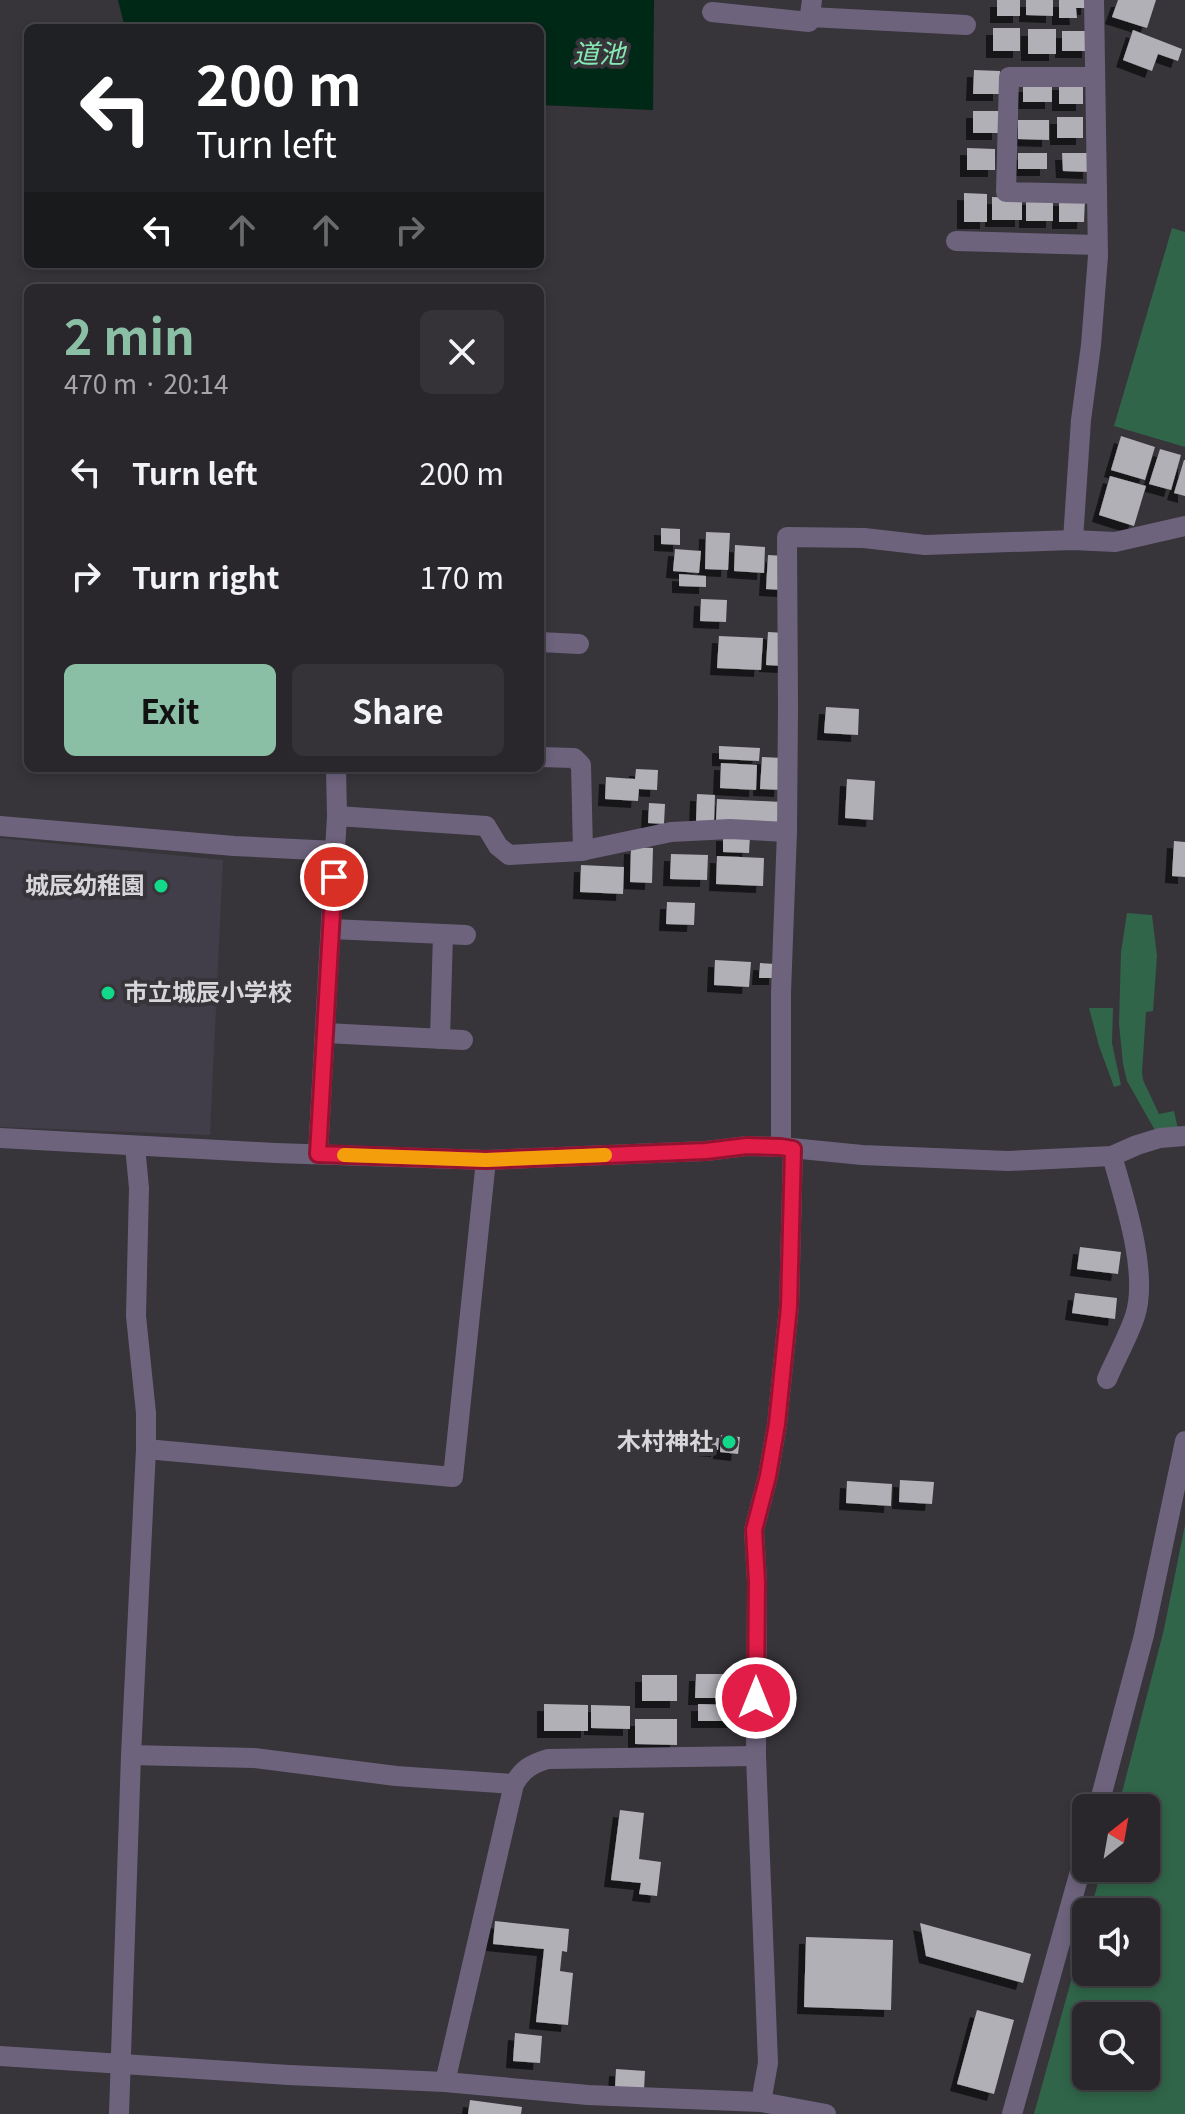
<!DOCTYPE html>
<html lang="en">
<head>
<meta charset="utf-8">
<style>
	body { margin:0; font-family:Georgia,"Noto Sans JP",serif; background:#353338; color:#f1f3f6; height:100vh; display:flex; flex-direction:column; font-size:30px; white-space:nowrap }
	* { box-sizing:border-box; margin:0 }
	p { font-size:26px; color:#a5a5a9 }
	.icon { flex:none; width:44px; height:44px; fill:none; stroke:currentColor; stroke-width:2; stroke-linecap:round; stroke-linejoin:round }
	.map { position:relative; flex:1; overflow:hidden }
	.panel { position:absolute; left:24px; top:284px; width:520px; height:488px; display:flex; flex-direction:column; background:#29272c; border-radius:12px; box-shadow:0 4px 12px #0003,0 0 0 2px #454448 }
	.panel>* { flex:none }
	.banner { position:absolute; left:24px; top:24px; width:520px; height:244px; border-radius:12px; box-shadow:0 4px 12px #0003,0 0 0 2px #454448; background:#202124; color:#fff; overflow:hidden }
	.needle { width:52px; rotate:31deg }
	.buttons { position:absolute; left:1072px; top:1794px; display:grid; gap:16px }
	.buttons a { display:grid; place-items:center; width:88px; height:88px; border-radius:12px; background:#29272c; box-shadow:0 4px 12px #0003,0 0 0 2px #454448; font-size:40px }
	.pin { position:absolute; display:grid; place-items:center; width:68px; height:68px; color:#fff; margin:-34px; border:4px solid #fff; border-radius:50%; box-shadow:0 2px 8px #0007 }
	.me { position:absolute; width:88px; margin:-44px; rotate:0deg; stroke-linejoin:round; filter:drop-shadow(0 0 6px #0008) }
	.turn { display:flex; align-items:center; gap:28px; height:168px; padding:0 40px; font-size:36px }
	.turn .icon { width:104px; height:104px; stroke-width:2.5 }
	.turn b { display:block; font-size:56px; line-height:68px }
	.lanes { display:flex; align-items:center; height:76px; padding:0 40px; background:#0003; justify-content:center; gap:40px; direction:ltr }
	.lanes .off { opacity:.35 }
	.round { display:grid; place-items:center; flex:none; width:84px; height:84px; border-radius:12px; background:#353338 }
	.head { display:flex; align-items:center; justify-content:space-between; height:136px; padding:0 40px }
	h1 { font-size:48px; font-weight:700; line-height:60px; color:#8abfa5 }
	.cta { display:flex; gap:16px; margin-top:auto; padding:16px 40px }
	.cta a { flex:1; height:92px; border-radius:12px; background:#8abfa5; color:#111; font-size:32px; font-weight:700; line-height:92px; text-align:center }
	.cta a+a { background:#353338; color:#f1f3f6 }
	ul { padding:0; list-style:none }
	li { display:flex; align-items:center; gap:24px; height:104px; padding:0 40px }
	li div { flex:1 }
	li b { display:block; font-size:30px }
	li em { font-style:normal }
	.map>svg:first-child { display:block }
</style>
</head>
<body>
<div class="map">
<svg width="1185" height="2114" viewBox="0 0 1185 2114">
	<defs>
		<filter id="shadow"><feDropShadow dx="-7" dy="7" stdDeviation="0" flood-color="#0009"/></filter>
	</defs>
	<rect width="100%" height="100%" fill="#37343a"/>
	<path fill="#423e49" d="M 0,838 L 223,860 L 210,1135 L 0,1127 Z"/>
	<g fill="#306549" fill-rule="evenodd">
		<path d="M 1172,228 L 1185,232 L 1185,447 L 1114,426 Z"/>
		<path d="M 1127,913 L 1152,915 L 1157,956 L 1153,1011 L 1146,1012 L 1142,1072 L 1143,1080 L 1159,1114 L 1174,1111 L 1178,1129 L 1156,1132 L 1127,1081 L 1123,1064 L 1119,1024 L 1121,952 Z"/>
		<path d="M 1089,1008 L 1113,1008 L 1112,1043 L 1121,1085 L 1114,1087 L 1099,1046 Z"/>
		<path d="M 1185,1525 L 1185,2114 L 1034,2114 L 1086,1927 L 1086,1972 L 1146,1972 L 1146,1912 L 1090,1912 L 1102,1868 L 1146,1868 L 1146,1808 L 1118,1808 L 1164,1629 ZM 1086,2016 L 1146,2016 L 1146,2076 L 1086,2076 Z"/>
	</g>
	<path fill="#002816" d="M 118,0 L 654,0 L 653,110 L 540,105 L 540,28 L 125,28 Z"/>
	<g fill="#b2b0b7" filter="url(#shadow)">
		<rect x="997" y="0" width="23" height="16"/>
		<path d="M 1026,0 L 1053,0 L 1053,16 L 1026,15 Z"/>
		<path d="M 1059,0 L 1088,0 L 1088,8 L 1076,8 L 1077,18 L 1059,18 Z"/>
		<path d="M 1118,0 L 1156,0 L 1147,28 L 1112,17 Z"/>
		<rect x="993" y="28" width="27" height="23"/>
		<rect x="1028" y="29" width="28" height="25"/>
		<path d="M 1133,30 L 1182,49 L 1178,61 L 1158,54 L 1152,71 L 1123,60 Z"/>
		<rect x="1062" y="31" width="27" height="20"/>
		<path d="M 974,70 L 1000,71 L 1000,94 L 973,94 Z"/>
		<rect x="1059" y="83" width="24" height="21"/>
		<rect x="1023" y="85" width="29" height="17"/>
		<rect x="973" y="111" width="26" height="22"/>
		<rect x="1057" y="117" width="26" height="21"/>
		<path d="M 1018,120 L 1049,120 L 1049,140 L 1018,139 Z"/>
		<path d="M 967,148 L 995,149 L 995,170 L 967,170 Z"/>
		<rect x="1018" y="153" width="29" height="16"/>
		<path d="M 1062,153 L 1090,153 L 1090,172 L 1063,171 Z"/>
		<path d="M 964,193 L 987,194 L 987,222 L 964,222 Z"/>
		<path d="M 992,197 L 1022,198 L 1022,220 L 992,220 Z"/>
		<rect x="1026" y="198" width="27" height="23"/>
		<path d="M 1059,199 L 1085,199 L 1084,222 L 1059,222 Z"/>
		<path d="M 1121,436 L 1155,447 L 1145,480 L 1111,470 Z"/>
		<path d="M 1160,449 L 1181,455 L 1171,490 L 1149,484 Z"/>
		<path d="M 1184,460 L 1185,460 L 1185,496 L 1174,493 Z"/>
		<path d="M 1110,476 L 1146,486 L 1134,526 L 1099,515 Z"/>
		<path d="M 661,528 L 680,529 L 680,545 L 661,544 Z"/>
		<path d="M 706,532 L 730,533 L 728,570 L 705,569 Z"/>
		<path d="M 735,545 L 765,547 L 764,573 L 734,571 Z"/>
		<path d="M 675,549 L 701,551 L 699,573 L 673,571 Z"/>
		<path d="M 768,555 L 785,556 L 784,590 L 766,589 Z"/>
		<path d="M 679,574 L 706,576 L 706,587 L 679,586 Z"/>
		<path d="M 701,599 L 727,600 L 726,622 L 700,621 Z"/>
		<path d="M 768,632 L 786,633 L 785,666 L 766,665 Z"/>
		<path d="M 719,636 L 763,638 L 761,670 L 717,668 Z"/>
		<path d="M 826,707 L 859,709 L 858,735 L 824,733 Z"/>
		<path d="M 719,746 L 760,748 L 759,761 L 719,759 Z"/>
		<path d="M 762,757 L 783,758 L 781,790 L 760,789 Z"/>
		<path d="M 721,763 L 757,765 L 756,790 L 720,788 Z"/>
		<path d="M 636,769 L 658,770 L 657,790 L 639,789 L 638,801 L 605,799 L 606,777 L 635,779 Z"/>
		<path d="M 847,779 L 875,781 L 873,820 L 845,818 Z"/>
		<path d="M 697,794 L 715,795 L 714,822 L 696,821 Z"/>
		<path d="M 717,799 L 782,802 L 781,823 L 716,820 Z"/>
		<path d="M 649,803 L 665,804 L 664,824 L 648,823 Z"/>
		<path d="M 723,834 L 750,835 L 749,853 L 723,852 Z"/>
		<path d="M 1174,841 L 1185,842 L 1185,877 L 1172,876 Z"/>
		<path d="M 631,847 L 653,848 L 652,883 L 630,882 Z"/>
		<path d="M 671,854 L 708,855 L 707,880 L 670,879 Z"/>
		<path d="M 717,856 L 764,858 L 763,886 L 716,884 Z"/>
		<path d="M 581,865 L 624,867 L 623,894 L 580,892 Z"/>
		<path d="M 667,902 L 695,903 L 694,925 L 666,924 Z"/>
		<path d="M 715,960 L 751,962 L 749,987 L 714,985 Z"/>
		<path d="M 760,963 L 776,964 L 776,978 L 759,978 Z"/>
		<path d="M 1080,1247 L 1121,1252 L 1118,1274 L 1077,1269 Z"/>
		<path d="M 1075,1293 L 1117,1298 L 1115,1319 L 1072,1313 Z"/>
		<path d="M 721,1435 L 740,1437 L 738,1454 L 720,1452 Z"/>
		<path d="M 704,1437 L 719,1438 L 718,1450 L 703,1449 Z"/>
		<path d="M 900,1480 L 934,1482 L 932,1504 L 899,1502 Z"/>
		<path d="M 847,1481 L 892,1484 L 891,1506 L 846,1503 Z"/>
		<path d="M 696,1674 L 739,1674 L 739,1698 L 695,1698 Z"/>
		<rect x="642" y="1675" width="35" height="26"/>
		<path d="M 544,1704 L 588,1705 L 588,1731 L 544,1731 Z"/>
		<path d="M 698,1704 L 736,1705 L 736,1721 L 698,1721 Z"/>
		<path d="M 591,1705 L 630,1706 L 630,1729 L 591,1728 Z"/>
		<path d="M 635,1719 L 677,1719 L 677,1745 L 635,1744 Z"/>
		<path d="M 620,1810 L 644,1813 L 639,1859 L 661,1862 L 657,1896 L 639,1894 L 641,1883 L 611,1880 Z"/>
		<path d="M 495,1921 L 569,1929 L 567,1952 L 562,1951 L 560,1971 L 573,1973 L 568,2025 L 536,2022 L 544,1949 L 493,1944 Z"/>
		<path d="M 920,1923 L 1031,1954 L 1023,1983 L 926,1956 Z"/>
		<path d="M 806,1937 L 893,1940 L 891,2010 L 804,2007 Z"/>
		<path d="M 977,2010 L 1014,2020 L 994,2094 L 957,2084 Z"/>
		<path d="M 515,2033 L 542,2036 L 540,2063 L 513,2061 Z"/>
		<path d="M 616,2069 L 645,2071 L 644,2090 L 615,2088 Z"/>
		<path d="M 470,2100 L 522,2107 L 521,2114 L 468,2114 Z"/>
	</g>
	<g fill="none" stroke-linecap="round" stroke-linejoin="round">
		<g stroke="#6e637d" stroke-width="20">
			<path d="M 712,12 L 809,22 L 812,0"/>
			<path d="M 810,17 L 966,25"/>
			<path d="M 1095,77 L 1009,77 L 1006,192 L 1097,194"/>
			<path d="M 956,241 L 1097,245"/>
			<path d="M 1073,540 L 1081,420 L 1091,345 L 1098,256 L 1094,0"/>
			<path d="M 540,642 L 579,644"/>
			<path d="M 540,757 L 574,758 L 581,765 L 583,851"/>
			<path d="M 336,768 L 337,816"/>
			<path d="M 0,826 L 234,846 L 335,851 L 337,816 L 486,826 L 498,846 L 509,855 L 581,851 L 671,832 L 730,829 L 787,832"/>
			<path d="M 331,929 L 466,935"/>
			<path d="M 325,1033 L 463,1040"/>
			<path d="M 440,1039 L 443,934"/>
			<path d="M 0,1138 L 275,1153 L 486,1160 L 706,1151 L 747,1146 L 781,1147 L 862,1155 L 1008,1161 L 1112,1156 L 1137,1145 L 1160,1138 L 1185,1136"/>
			<path d="M 781,1147 L 781,992 L 787,832 L 788,707 L 787,537 L 864,538 L 925,545 L 1073,540 L 1115,542 L 1185,526"/>
			<path d="M 318,1154 L 335,851"/>
			<path d="M 1107,1379 C 1116,1358 1128,1337 1135,1316 C 1149,1273 1124,1198 1112,1156"/>
			<path d="M 146,1449 L 453,1477 L 486,1160"/>
			<path d="M 131,1755 L 254,1758 L 396,1776 L 514,1784"/>
			<path d="M 1098,1808 L 1144,1635 L 1185,1441"/>
			<path d="M 0,2056 L 289,2075 L 445,2082 L 588,2095 L 761,2102 L 826,2114"/>
			<path d="M 445,2082 L 514,1784 C 523,1769 531,1764 548,1759 L 756,1756"/>
			<path d="M 761,2102 L 768,2063 L 756,1756 L 757,1582 L 754,1530 L 768,1476 L 777,1424 L 789,1307 L 793,1149"/>
			<path d="M 119,2114 L 131,1755 L 146,1449 L 146,1413 L 136,1316 L 139,1188 L 135,1146"/>
			<path d="M 1012,2114 L 1086,1850"/>
		</g>
	</g>
	<g fill="none" stroke-linecap="round" stroke-linejoin="round">
		<defs>
			<path id="route" d="M 334,877 L 318,1154 L 486,1160 L 706,1151 L 747,1146 L 781,1147 L 793,1149 L 789,1307 L 786,1336 L 777,1424 L 768,1476 L 754,1530 L 757,1582 L 756,1698"/>
		</defs>
		<use href="#route" stroke="#92132f" stroke-width="20"/>
		<use href="#route" stroke="#e11d48" stroke-width="14"/>
		<path stroke="#f59e0b" stroke-width="14" d="M 344,1155 L 486,1160 L 605,1155"/>
	</g>
	<g fill="#12d98a" stroke="#37343a" stroke-width="3">
		<circle cx="161" cy="886" r="8"/>
		<circle cx="108" cy="993" r="8"/>
		<circle cx="729" cy="1442" r="8"/>
	</g>
	<g text-anchor="middle" stroke-width="8" stroke-linejoin="round" paint-order="stroke">
		<g font-size="24" font-weight="bold" fill="#d7d6d9" stroke="#37343a" text-anchor="end">
			<text x="145" y="894">城辰幼稚園</text>
			<text x="124" y="1001" text-anchor="start">市立城辰小学校</text>
			<text x="713" y="1450">木村神社</text>
		</g>
		<g font-size="26" font-style="italic" fill="#85eab2" stroke="#37343a">
			<text x="599" y="63">道池</text>
		</g>
	</g>
</svg>
<div class="buttons">
<a><svg class="needle" viewBox="-14 -14 28 28"><path d="M0-13l5 13h-10z" fill="#e53935"/><path d="M0 13l5-13h-10z" fill="#a5a5a9"/></svg></a>
<a><svg class="icon" aria-label="sound" viewBox="0 0 24 24"><path d="M4 9h4l5-4v14l-5-4H4zM17 9q2 3 0 6"/></svg></a>
<a><svg class="icon" aria-label="search" viewBox="0 0 24 24"><circle cx="10" cy="10" r="6"/><path d="M15 15l6 6"/></svg></a>
</div>
<div class="pin" style="left:334px;top:877px;background:#d93025"><svg class="icon" aria-label="arrive" viewBox="0 0 24 24"><path d="M6 21V4h12l-3 4 3 4H6"/></svg></div>
<svg class="me" style="left:756px;top:1698px" viewBox="-20 -20 40 40"><circle r="17" fill="#e11d48" stroke="#fff" stroke-width="3"/><path d="M0-11L8 9 0 5-8 9z" fill="#fff"/></svg>
<div class="banner">
<div class="turn"><svg class="icon" aria-label="left" viewBox="0 0 24 24"><path d="M17 20v-9H6M10 6l-5 5 5 5"/></svg><div><b>200 m</b>Turn left</div></div>
<div class="lanes"><svg class="icon" aria-label="left" viewBox="0 0 24 24"><path d="M17 20v-9H6M10 6l-5 5 5 5"/></svg><svg class="icon off" aria-label="ahead" viewBox="0 0 24 24"><path d="M12 20V5M6 11l6-6 6 6"/></svg><svg class="icon off" aria-label="ahead" viewBox="0 0 24 24"><path d="M12 20V5M6 11l6-6 6 6"/></svg><svg class="icon off" aria-label="right" viewBox="0 0 24 24"><path d="M7 20v-9h11M14 6l5 5-5 5"/></svg></div>
</div>
<section class="panel">
<div class="head"><div><h1>2 min</h1><p>470 m · 20:14</p></div><a class="round"><svg class="icon" aria-label="close" viewBox="0 0 24 24"><path d="M6 6l12 12M18 6L6 18"/></svg></a></div>
<ul>
<li><svg class="icon" aria-label="left" viewBox="0 0 24 24"><path d="M17 20v-9H6M10 6l-5 5 5 5"/></svg><div><b>Turn left</b></div><em>200 m</em></li>
<li><svg class="icon" aria-label="right" viewBox="0 0 24 24"><path d="M7 20v-9h11M14 6l5 5-5 5"/></svg><div><b>Turn right</b></div><em>170 m</em></li>
</ul>
<div class="cta"><a>Exit</a><a>Share</a></div>
</section>
</div>
</body>
</html>
